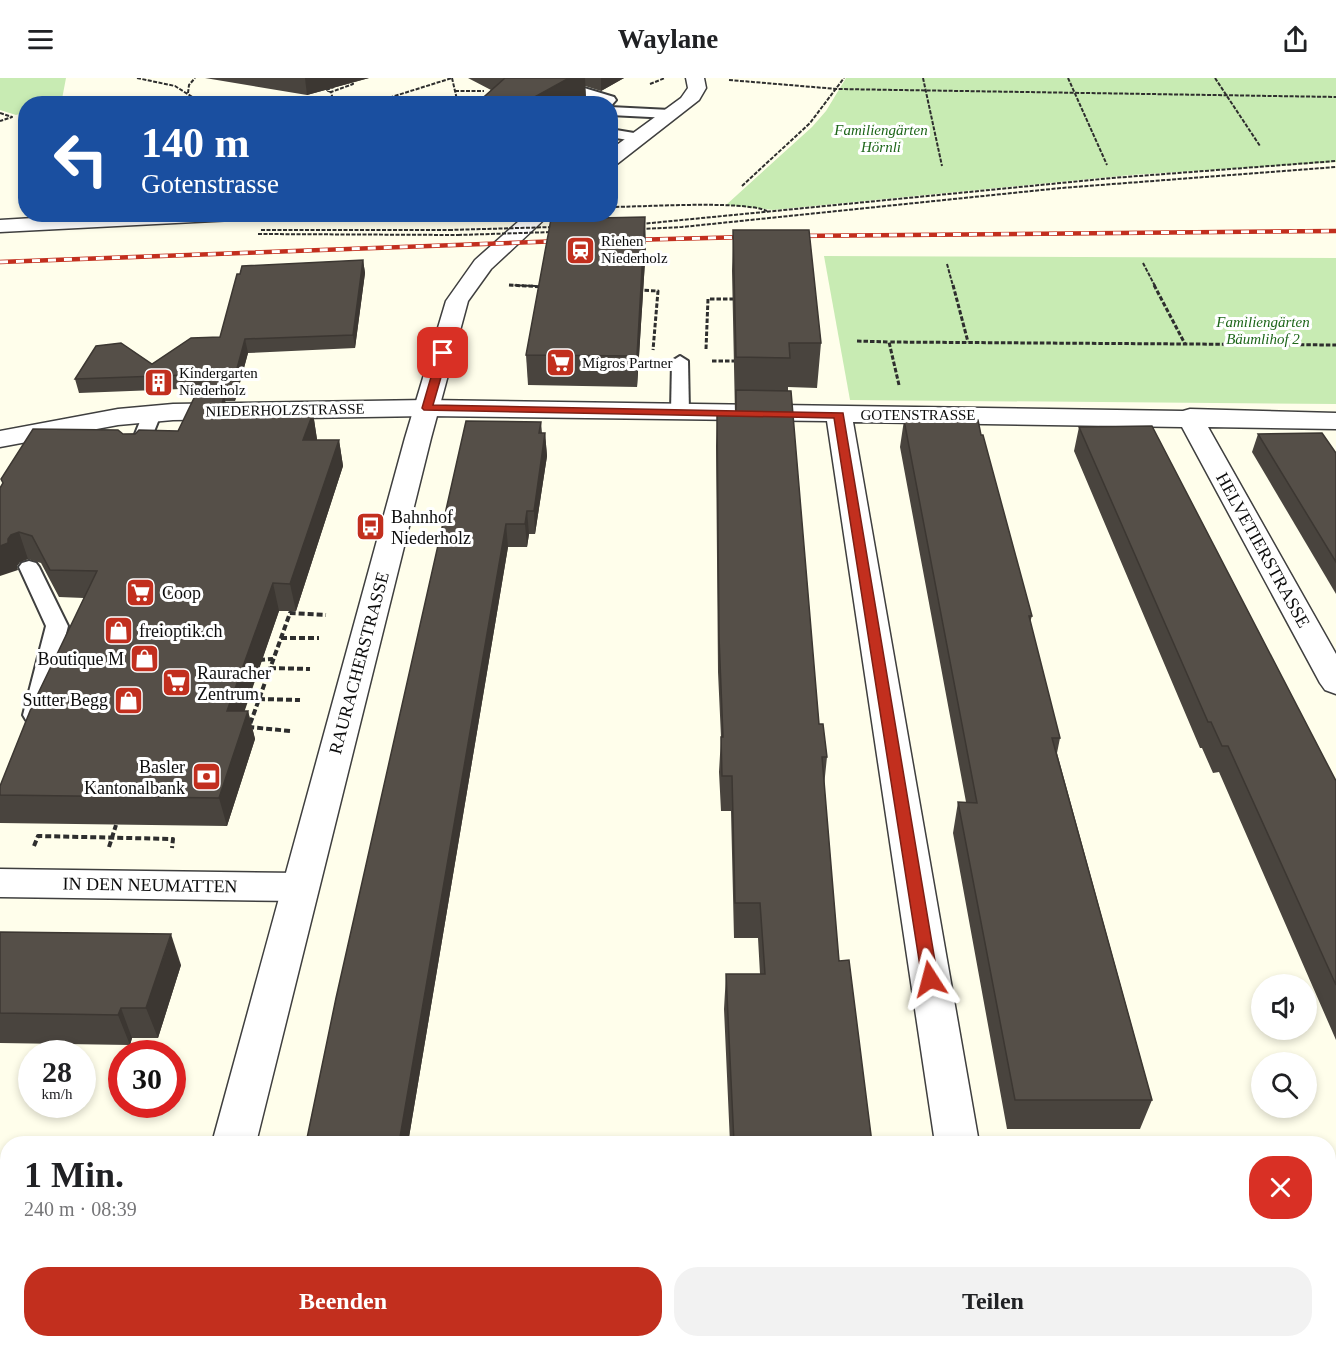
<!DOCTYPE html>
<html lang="de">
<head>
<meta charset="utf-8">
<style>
	body { margin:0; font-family:Georgia,serif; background:#f2f2f2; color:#202124; height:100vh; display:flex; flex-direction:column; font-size:22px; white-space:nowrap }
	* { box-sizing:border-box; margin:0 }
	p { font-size:20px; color:#757577 }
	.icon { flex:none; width:33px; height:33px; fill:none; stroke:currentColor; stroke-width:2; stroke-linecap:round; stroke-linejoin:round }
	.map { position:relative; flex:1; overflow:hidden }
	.panel { position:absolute; left:0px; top:1058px; width:1336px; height:212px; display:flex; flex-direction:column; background:#fff; border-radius:24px 24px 0 0; box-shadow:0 3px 9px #0003 }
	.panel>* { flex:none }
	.top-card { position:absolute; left:18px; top:18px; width:600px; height:126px; border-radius:24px; box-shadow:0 3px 9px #0003; background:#1a4fa0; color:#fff; overflow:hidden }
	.buttons { position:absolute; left:1251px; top:896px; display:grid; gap:12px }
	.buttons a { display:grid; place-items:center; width:66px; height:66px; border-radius:50%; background:#fff; box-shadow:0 3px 9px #0003; font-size:30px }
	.speed { position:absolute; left:18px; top:962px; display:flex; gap:12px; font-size:30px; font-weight:700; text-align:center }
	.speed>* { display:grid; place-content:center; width:78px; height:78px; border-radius:50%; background:#fff; box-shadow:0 3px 9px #0003; line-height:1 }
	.speed small { font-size:15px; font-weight:400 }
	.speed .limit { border:9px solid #d22; background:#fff; color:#111 }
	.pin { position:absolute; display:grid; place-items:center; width:51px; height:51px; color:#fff; margin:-26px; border-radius:12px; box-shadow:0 3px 9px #0006 }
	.me { position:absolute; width:66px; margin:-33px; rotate:351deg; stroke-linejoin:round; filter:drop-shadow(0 0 4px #0008) }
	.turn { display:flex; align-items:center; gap:21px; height:126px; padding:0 24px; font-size:27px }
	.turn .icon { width:78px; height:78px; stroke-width:2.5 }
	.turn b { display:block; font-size:42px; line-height:51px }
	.round { display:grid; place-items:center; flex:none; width:63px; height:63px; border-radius:24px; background:#f2f2f2 }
	.summary { display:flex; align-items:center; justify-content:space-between; height:102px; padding:0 24px }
	h1 { font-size:36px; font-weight:800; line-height:45px }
	.button { display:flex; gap:12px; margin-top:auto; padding:12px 24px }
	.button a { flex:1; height:69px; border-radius:24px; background:#c22f1e; color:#fff; font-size:24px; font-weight:800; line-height:69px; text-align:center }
	.button a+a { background:#f2f2f2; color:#202124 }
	header { display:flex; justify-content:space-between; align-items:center; height:78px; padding:0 24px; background:#fff; font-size:27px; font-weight:800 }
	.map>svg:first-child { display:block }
</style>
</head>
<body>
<header><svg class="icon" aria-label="menu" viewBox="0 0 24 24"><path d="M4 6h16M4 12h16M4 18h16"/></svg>Waylane<svg class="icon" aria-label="share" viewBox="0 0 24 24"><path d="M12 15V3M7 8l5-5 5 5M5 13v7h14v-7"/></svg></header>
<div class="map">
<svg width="1336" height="1268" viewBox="0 0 1336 1268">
	<rect width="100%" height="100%" fill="#fffeeb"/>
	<g fill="#c8ebb3">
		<path d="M 0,0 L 66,0 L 62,21 L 49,25 L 26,26 L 25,34 L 16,37 L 0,32 Z"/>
		<path d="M 846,0 L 1336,0 L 1336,84 L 1131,97 L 773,132 L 726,127 L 812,49 L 826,33 Z"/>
		<path d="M 824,178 L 1336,180 L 1336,326 L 850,322 Z"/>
	</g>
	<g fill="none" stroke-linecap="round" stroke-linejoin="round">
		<defs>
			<g id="service">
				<path d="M 532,0 L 551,0 L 614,19 L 616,22 L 610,29 L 610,26 L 601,26 L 602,24 L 534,3 Z"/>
				<path d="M 610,29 L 670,32 L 676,36 L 670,40 L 610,37 Z"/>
				<path d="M 610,51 L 640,56 L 646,60 L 640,64 L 610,59 Z"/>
				<path d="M 680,278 L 688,283 L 689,334 L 686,338 L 674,338 L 671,334 L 672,283 Z"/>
				<path d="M 152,331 L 158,332 L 161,336 L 145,376 L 142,380 L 130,380 L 127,376 L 143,336 L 146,332 Z"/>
				<path d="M 29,483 L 36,485 L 39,489 L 68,548 L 45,637 L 42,642 L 34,645 L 26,642 L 23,637 L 46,548 L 19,489 L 22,485 Z"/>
			</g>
			<g id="minor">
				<path d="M 101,136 L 244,136 L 241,140 L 234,142 L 0,154 L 0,142 Z"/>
				<path d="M 427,322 L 1183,333 L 1190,331 L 1336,335 L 1336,351 L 1208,349 L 1336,576 L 1336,616 L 1325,612 L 1320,605 L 1182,349 L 853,344 L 979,1065 L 935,1065 L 827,343 L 427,338 L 173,342 L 118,347 L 0,369 L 0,353 L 118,331 L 173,326 Z"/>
				<path d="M 0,791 L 300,795 L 313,799 L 319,809 L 313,819 L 300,823 L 0,819 Z"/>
				<path d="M 965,1262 L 1013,1262 L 1014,1268 L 966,1268 Z"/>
			</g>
			<g id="tertiary">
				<path d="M 686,0 L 704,0 L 706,10 L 699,22 L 617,86 L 610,88 L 610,72 L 681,20 L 688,10 Z"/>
				<path d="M 527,136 L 550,136 L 491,191 L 468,223 L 431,360 L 256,1065 L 212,1065 L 405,360 L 446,223 L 475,182 Z"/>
				<path d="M 158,1262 L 206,1262 L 205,1268 L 157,1268 Z"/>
			</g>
		</defs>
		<use href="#service" stroke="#3f3f3f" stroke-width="4"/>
		<use href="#minor" stroke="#3f3f3f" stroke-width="3"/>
		<use href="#tertiary" stroke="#3f3f3f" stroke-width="3"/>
		<g stroke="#2e2e2e" stroke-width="2" stroke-dasharray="4 1.5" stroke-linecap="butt">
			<path d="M 137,0 L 175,8 L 197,22 L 198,26"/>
			<path d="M 452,0 L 458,26"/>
			<path d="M 923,0 L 942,88"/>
			<path d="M 1068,0 L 1107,87"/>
			<path d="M 1215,0 L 1260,68"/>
			<path d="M 729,2 L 837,11 L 1336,19"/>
			<path d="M 650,6 L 665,0"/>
			<path d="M 455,13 L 484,13"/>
			<path d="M 331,14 L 326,12 L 334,9"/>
			<path d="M 188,15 L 189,7 L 195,0"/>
			<path d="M 334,26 L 331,14 L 353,6 L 352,0"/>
			<path d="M 336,26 L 351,20 L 382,22 L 452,0"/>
			<path d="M 0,35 L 12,39 L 0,43"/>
			<path d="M 742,108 L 810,45 L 844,0"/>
			<path d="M 610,129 C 641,129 744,122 767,133"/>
			<path d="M 641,146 L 1112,100 L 1336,83"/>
			<path d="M 641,151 L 682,149 L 1061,110 L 1336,89"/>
			<path d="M 261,152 L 449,152"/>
			<path d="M 258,156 L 458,157"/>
			<path d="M 1143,185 L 1155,208"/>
			<path d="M 947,186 L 953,208"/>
			<path d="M 509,207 L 535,208"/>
		</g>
		<g stroke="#2e2e2e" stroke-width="3" stroke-dasharray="4.5 2" stroke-linecap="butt">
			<path d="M 509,207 L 544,209"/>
			<path d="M 953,207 L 968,264"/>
			<path d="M 1154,207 L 1185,266"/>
			<path d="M 638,212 L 658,213 L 653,272"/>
			<path d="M 857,263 L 889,264"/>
			<path d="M 706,271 L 708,221 L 733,221"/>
			<path d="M 712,283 L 734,283"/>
			<path d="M 899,307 L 889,264 L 1336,267"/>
		</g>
		<g stroke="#2e2e2e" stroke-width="4" stroke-dasharray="6 3" stroke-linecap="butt">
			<path d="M 281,560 L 319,560"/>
			<path d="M 259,582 L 273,581"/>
			<path d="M 270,590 L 310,591"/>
			<path d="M 259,621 L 300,622"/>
			<path d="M 290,653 L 249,649 L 290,535 L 326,537"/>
			<path d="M 34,768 L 38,758 L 173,761 L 172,770"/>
			<path d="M 109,769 L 116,747"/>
		</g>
		<use href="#service" fill="#fff" fill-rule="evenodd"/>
		<use href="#minor" fill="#fff" fill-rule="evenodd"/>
		<use href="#tertiary" fill="#fff" fill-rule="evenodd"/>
		<defs>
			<g id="rail">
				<path d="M 793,158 L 1336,153"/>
				<path d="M 628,162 L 748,159"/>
				<path d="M 0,184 L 562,163"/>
			</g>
		</defs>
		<use href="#rail" stroke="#c22f1e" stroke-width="4.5"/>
		<use href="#rail" stroke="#fff" stroke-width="3" stroke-dasharray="8" stroke-linecap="butt"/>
		<g stroke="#2e2e2e" stroke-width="2" stroke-dasharray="4 1.5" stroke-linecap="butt">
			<path d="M 449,152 L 554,149"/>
			<path d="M 458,157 L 553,154"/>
		</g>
	</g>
	<g fill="#49443e">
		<path d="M 205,0 L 369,0 L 307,17 Z"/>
		<path d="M 468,0 L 624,0 L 601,13 L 585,8 L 586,21 L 578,26 L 476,26 L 491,12 Z"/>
		<path d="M 733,152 L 821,265 L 817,310 L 788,309 L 788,313 L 819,646 L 827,679 L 824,708 L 839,883 L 872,1065 L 730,1065 L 724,931 L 726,896 L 760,896 L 758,860 L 734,860 L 731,733 L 721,733 L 719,694 L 721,659 L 718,594 L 716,368 L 717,336 L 735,336 L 732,193 Z"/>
		<path d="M 646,168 L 637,309 L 528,307 L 526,277 Z"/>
		<path d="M 363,182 L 365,195 L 355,270 L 248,275 L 235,323 L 225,323 L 228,334 L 313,335 L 317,362 L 339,362 L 343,388 L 296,533 L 279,533 L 244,633 L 248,633 L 255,661 L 227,748 L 0,745 L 0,708 L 84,520 L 59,519 L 41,485 L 28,481 L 20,484 L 17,488 L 18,492 L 0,410 L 123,356 L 178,353 L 209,318 L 207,310 L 79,315 L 75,301 L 152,286 L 220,259 Z"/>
		<path d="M 904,342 L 1032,538 L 1030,544 L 1060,660 L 1057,675 L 1152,1022 L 1140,1051 L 1007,1051 L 953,755 L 958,724 L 966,724 L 900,369 Z"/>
		<path d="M 541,344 L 542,355 L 545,355 L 547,378 L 535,456 L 529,456 L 527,469 L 508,469 L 408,1065 L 306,1065 L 336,920 Z"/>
		<path d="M 1079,349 L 1336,703 L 1336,962 L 1219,694 L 1213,695 L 1202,670 L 1200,670 L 1074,373 Z"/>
		<path d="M 1258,356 L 1336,375 L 1336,516 L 1252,374 Z"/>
		<path d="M 0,854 L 181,887 L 158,960 L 132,960 L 130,967 L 0,965 Z"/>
		<path d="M 739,1262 L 896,1262 L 897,1268 L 739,1268 Z"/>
		<path d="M 1057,1262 L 1225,1262 L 1227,1268 L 1058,1268 Z"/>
	</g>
	<g fill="#3c3732">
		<path d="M 305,0 L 369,0 L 307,17 Z"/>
		<path d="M 569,0 L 585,0 L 586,21 L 578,26 L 522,26 Z"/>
		<path d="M 601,0 L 624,0 L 601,13 Z"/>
		<path d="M 645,139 L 646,168 L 637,309 L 637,278 Z"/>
		<path d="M 363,182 L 365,195 L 355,270 L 353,257 Z"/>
		<path d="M 245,261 L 248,275 L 235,323 L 232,309 Z"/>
		<path d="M 224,318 L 230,343 L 220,334 Z"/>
		<path d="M 313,335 L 317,361 L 308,388 L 303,362 Z"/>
		<path d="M 545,355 L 547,378 L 535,456 L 534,433 Z"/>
		<path d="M 339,362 L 343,388 L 296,533 L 290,506 Z"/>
		<path d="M 527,433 L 529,456 L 527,469 L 525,446 Z"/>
		<path d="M 506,446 L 508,469 L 408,1065 L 399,1065 Z"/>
		<path d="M 19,454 L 28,481 L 20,484 L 17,488 L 18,492 L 0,498 L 0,468 L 11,457 Z"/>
		<path d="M 273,505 L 279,533 L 235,661 L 227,633 Z"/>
		<path d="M 248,633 L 255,661 L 227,748 L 219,720 Z"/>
		<path d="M 171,856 L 181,887 L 158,960 L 146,930 Z"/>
		<path d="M 121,930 L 132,960 L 130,967 L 118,937 Z"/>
		<rect x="509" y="1262" width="5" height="6"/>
	</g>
	<g fill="#554f48" stroke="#3c3732" stroke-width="1.5">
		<path d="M 505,0 L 569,0 L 522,26 L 476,26 Z"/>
		<path d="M 645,139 L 637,278 L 526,277 L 551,141 Z"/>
		<path d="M 733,152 L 809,152 L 821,265 L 789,265 L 790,280 L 736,279 Z"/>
		<path d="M 363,182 L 353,257 L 245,261 L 232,309 L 207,310 L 213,296 L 75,301 L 96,268 L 121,265 L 152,286 L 191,260 L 220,259 L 237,196 L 240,196 L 242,188 Z"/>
		<path d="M 736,312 L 791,313 L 819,646 L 823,646 L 827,679 L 822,679 L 839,883 L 849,882 L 872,1065 L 734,1065 L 726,896 L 765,896 L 760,825 L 735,825 L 732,698 L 722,698 L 721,659 L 723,659 L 719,559 L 717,336 L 736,336 Z"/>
		<path d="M 195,318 L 224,318 L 220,334 L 313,335 L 303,362 L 339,362 L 290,506 L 273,505 L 227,633 L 248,633 L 219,720 L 0,717 L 0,708 L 32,628 L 97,493 L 50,492 L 32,458 L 19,454 L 11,457 L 8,461 L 8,465 L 0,468 L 0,410 L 3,405 L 1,401 L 33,351 L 118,352 L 123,356 L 135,356 L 139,352 L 178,353 Z"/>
		<path d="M 904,342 L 978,342 L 981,357 L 983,357 L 1032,538 L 1029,538 L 1060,660 L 1052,660 L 1152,1022 L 1015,1022 L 958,724 L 977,725 Z"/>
		<path d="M 466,343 L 541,344 L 539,355 L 545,355 L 534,433 L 527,433 L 525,446 L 506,446 L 399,1065 L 306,1065 L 336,920 Z"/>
		<path d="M 1152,348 L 1336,703 L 1336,907 L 1228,668 L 1222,668 L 1211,644 L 1208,644 L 1079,349 Z"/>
		<path d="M 1322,355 L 1336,375 L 1336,484 L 1258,356 Z"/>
		<path d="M 0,854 L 171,856 L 146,930 L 121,930 L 118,937 L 0,935 Z"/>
		<path d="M 265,1262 L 509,1262 L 509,1268 L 264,1268 Z"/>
		<path d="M 743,1262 L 896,1262 L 897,1268 L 743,1268 Z"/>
		<path d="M 1073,1262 L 1225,1262 L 1227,1268 L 1075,1268 Z"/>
	</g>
	<path fill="#c22f1e" stroke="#7e1f14" stroke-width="1.5" d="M 443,272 L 448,275 L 433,327 L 843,335 L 938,901 L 936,905 L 930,907 L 924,905 L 922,901 L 834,340 L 424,332 L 422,330 L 438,275 Z"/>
	<defs>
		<symbol id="station-square" viewBox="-11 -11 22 22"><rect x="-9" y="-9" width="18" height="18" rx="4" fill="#c22f1e" stroke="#fff"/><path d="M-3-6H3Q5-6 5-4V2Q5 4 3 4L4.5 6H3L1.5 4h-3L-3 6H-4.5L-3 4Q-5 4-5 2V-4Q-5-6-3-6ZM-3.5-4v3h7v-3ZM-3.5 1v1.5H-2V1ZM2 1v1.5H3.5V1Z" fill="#fff"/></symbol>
		<symbol id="supermarket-square" viewBox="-11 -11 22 22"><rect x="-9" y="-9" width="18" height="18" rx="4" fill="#c22f1e" stroke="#fff"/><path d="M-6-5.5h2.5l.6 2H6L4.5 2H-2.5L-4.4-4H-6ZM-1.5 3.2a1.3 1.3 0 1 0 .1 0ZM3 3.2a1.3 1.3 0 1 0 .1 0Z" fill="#fff"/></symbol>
		<symbol id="building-square" viewBox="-11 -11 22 22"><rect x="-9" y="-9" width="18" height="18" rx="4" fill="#c22f1e" stroke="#fff"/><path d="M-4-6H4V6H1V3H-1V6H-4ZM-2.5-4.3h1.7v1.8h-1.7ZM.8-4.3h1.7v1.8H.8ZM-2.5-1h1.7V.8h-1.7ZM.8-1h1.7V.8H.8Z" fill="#fff"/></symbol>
		<symbol id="bus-square" viewBox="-11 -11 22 22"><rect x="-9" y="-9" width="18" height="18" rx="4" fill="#c22f1e" stroke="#fff"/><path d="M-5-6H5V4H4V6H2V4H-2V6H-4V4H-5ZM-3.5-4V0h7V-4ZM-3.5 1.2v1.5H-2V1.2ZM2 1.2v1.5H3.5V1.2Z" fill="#fff"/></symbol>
		<symbol id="shop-square" viewBox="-11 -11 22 22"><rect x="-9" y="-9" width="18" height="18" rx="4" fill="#c22f1e" stroke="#fff"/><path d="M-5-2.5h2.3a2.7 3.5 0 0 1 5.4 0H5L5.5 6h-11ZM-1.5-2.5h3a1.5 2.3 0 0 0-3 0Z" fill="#fff"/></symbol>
		<symbol id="bank-square" viewBox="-11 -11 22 22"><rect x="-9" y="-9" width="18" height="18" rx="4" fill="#c22f1e" stroke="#fff"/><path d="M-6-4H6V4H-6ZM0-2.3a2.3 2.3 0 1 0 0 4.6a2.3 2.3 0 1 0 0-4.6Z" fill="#fff"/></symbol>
	</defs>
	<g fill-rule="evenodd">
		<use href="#station-square" x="564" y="156" width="33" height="33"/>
		<use href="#supermarket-square" x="544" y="268" width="33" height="33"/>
		<use href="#building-square" x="142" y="288" width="33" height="33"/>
		<use href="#bus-square" x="354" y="432" width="33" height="33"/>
		<use href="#supermarket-square" x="124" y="498" width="33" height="33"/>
		<use href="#shop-square" x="102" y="536" width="33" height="33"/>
		<use href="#shop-square" x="128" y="564" width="33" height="33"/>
		<use href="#supermarket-square" x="160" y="588" width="33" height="33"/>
		<use href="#shop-square" x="112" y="606" width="33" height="33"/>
		<use href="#bank-square" x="190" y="682" width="33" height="33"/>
	</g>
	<g text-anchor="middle" stroke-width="6" stroke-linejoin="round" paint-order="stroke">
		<g font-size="15" font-style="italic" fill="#1e661a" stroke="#fff">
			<text x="881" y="57">Familiengärten<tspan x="881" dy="17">Hörnli</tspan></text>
			<text x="1263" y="249">Familiengärten<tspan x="1263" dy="17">Bäumlihof 2</tspan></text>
		</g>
		<g font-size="15" fill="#0c0c0c" stroke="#fff" text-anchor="start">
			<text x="601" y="168">Riehen<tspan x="601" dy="17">Niederholz</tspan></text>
			<text x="582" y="290">Migros Partner</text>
			<text x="179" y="300">Kindergarten<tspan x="179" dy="17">Niederholz</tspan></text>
		</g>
		<g font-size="15" fill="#0c0c0c" stroke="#fff">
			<text transform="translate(285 332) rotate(-1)" y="5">NIEDERHOLZSTRASSE</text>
			<text x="918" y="342">GOTENSTRASSE</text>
		</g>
		<g font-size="18" fill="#0c0c0c" stroke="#fff" text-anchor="start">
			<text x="391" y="445">Bahnhof<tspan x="391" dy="21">Niederholz</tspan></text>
			<text x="162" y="521">Coop</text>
			<text x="139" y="559">freioptik.ch</text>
			<text x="124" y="587" text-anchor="end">Boutique M</text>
			<text x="197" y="601">Rauracher<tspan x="197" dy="21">Zentrum</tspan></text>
			<text x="108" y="628" text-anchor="end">Sutter Begg</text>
			<text x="185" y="695" text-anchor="end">Basler<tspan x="185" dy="21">Kantonalbank</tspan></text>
		</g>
		<g font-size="18" fill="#0c0c0c" stroke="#fff">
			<text transform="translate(1263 472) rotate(61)" y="6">HELVETIERSTRASSE</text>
			<text transform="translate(359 585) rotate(-75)" y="6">RAURACHERSTRASSE</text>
			<text transform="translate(150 807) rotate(1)" y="6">IN DEN NEUMATTEN</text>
		</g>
	</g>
</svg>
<div class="buttons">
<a><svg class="icon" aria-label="sound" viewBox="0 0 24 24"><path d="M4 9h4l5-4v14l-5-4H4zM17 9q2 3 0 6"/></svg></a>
<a><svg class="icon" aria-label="search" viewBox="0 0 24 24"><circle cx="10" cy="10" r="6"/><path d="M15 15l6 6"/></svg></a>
</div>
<div class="speed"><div>28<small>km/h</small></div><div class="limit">30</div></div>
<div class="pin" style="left:443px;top:275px;background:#d93025"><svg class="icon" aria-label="arrive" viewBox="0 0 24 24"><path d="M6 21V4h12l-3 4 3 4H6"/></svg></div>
<svg class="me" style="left:930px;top:901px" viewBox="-20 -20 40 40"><path d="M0-17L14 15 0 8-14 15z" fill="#c22f1e" stroke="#fff" stroke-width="4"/></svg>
<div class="top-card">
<div class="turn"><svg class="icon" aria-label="left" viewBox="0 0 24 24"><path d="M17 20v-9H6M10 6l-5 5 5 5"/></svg><div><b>140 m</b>Gotenstrasse</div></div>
</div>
<section class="panel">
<div class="summary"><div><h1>1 Min.</h1><p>240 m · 08:39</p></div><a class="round" style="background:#d93025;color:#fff"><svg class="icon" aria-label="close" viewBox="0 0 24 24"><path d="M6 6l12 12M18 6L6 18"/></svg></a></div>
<div class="button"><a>Beenden</a><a>Teilen</a></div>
</section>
</div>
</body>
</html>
